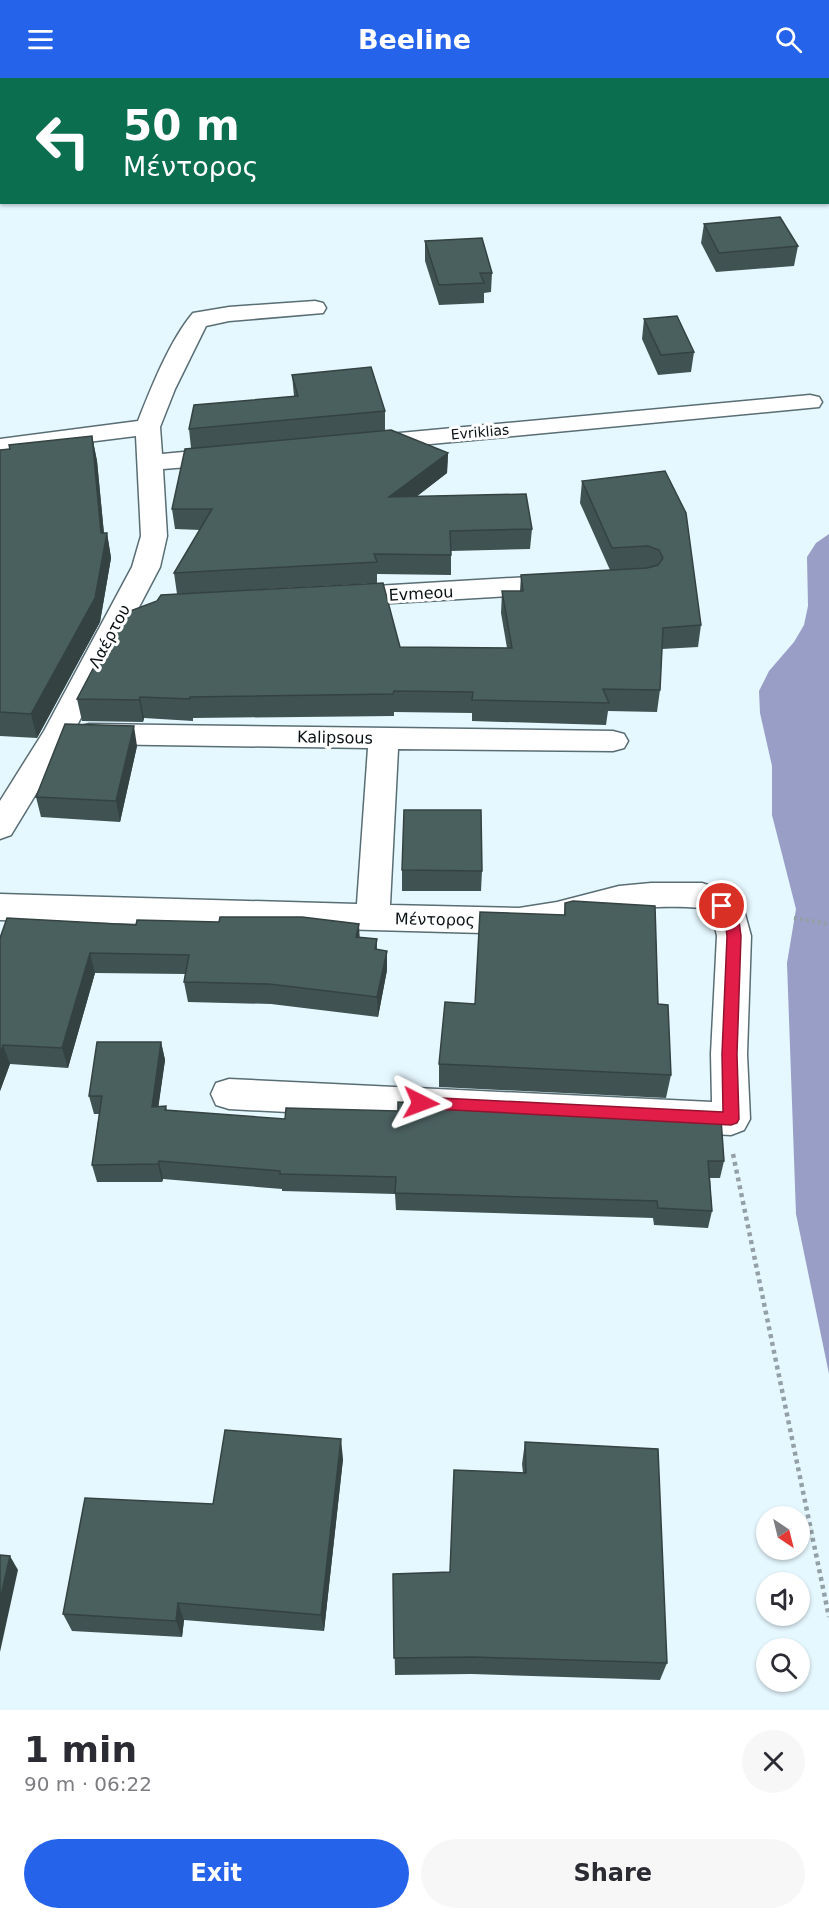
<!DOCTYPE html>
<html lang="en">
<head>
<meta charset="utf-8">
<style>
	body { margin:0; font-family:"DejaVu Sans",sans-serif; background:#f7f7f7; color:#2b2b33; height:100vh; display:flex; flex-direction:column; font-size:22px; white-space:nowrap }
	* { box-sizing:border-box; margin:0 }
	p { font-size:20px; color:#7c7c81 }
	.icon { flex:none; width:33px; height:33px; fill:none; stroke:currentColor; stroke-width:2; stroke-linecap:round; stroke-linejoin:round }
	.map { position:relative; height:1632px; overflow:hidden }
	.drawer { display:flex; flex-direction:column; background:#fff; flex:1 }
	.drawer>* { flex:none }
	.banner { position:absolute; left:0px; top:0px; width:830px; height:126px; box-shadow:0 2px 4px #0004; background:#0b6e4f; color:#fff; overflow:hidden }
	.needle { width:39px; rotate:145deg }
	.buttons { position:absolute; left:756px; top:1428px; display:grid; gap:12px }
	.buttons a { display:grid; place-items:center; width:54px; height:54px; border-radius:50%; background:#fff; box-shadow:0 2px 4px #0004; font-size:30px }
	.pin { position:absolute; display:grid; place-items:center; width:51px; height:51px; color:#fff; margin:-26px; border:3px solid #fff; border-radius:50%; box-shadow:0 2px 6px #0007 }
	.me { position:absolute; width:66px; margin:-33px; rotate:93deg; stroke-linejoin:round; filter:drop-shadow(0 0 4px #0008) }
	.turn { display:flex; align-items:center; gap:21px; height:126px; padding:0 24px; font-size:27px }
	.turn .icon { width:78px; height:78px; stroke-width:2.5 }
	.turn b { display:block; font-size:42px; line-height:51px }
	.round { display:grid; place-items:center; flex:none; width:63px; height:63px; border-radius:32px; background:#f7f7f7 }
	.summary { display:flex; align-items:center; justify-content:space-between; height:102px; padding:0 24px }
	h1 { font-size:36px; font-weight:600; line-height:45px }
	.primary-button { display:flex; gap:12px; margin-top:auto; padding:12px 24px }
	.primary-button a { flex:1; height:69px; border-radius:36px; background:#2563eb; color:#fff; font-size:24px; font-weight:600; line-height:69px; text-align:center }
	.primary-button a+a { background:#f7f7f7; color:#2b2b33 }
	header { display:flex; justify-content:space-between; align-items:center; height:78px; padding:0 24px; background:#2563eb; color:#fff; font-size:27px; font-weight:600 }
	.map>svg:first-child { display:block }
</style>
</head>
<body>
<header><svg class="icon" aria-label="menu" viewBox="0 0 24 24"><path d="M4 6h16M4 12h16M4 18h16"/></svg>Beeline<svg class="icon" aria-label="search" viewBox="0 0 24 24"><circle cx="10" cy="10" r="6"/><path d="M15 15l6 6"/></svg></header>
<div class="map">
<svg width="829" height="1632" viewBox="0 0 829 1632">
	<rect width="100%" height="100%" fill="#e6f8ff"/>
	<path fill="#999ec7" d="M 829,456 L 829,1296 L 796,1136 L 787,885 L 796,831 L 772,737 L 772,688 L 760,635 L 759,613 L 769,593 L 794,564 L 804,547 L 808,528 L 807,479 L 816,465 Z"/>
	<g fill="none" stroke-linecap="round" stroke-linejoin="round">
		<defs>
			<g id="minor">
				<rect x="0" y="112" width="2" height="12"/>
				<path d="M 315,223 L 323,225 L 326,230 L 323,235 L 229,243 L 206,248 L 175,311 L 160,349 L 162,376 L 226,370 L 235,373 L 239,378 L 235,383 L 226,386 L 163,391 L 167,458 L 160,489 L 73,655 L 11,757 L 0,761 L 0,723 L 44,653 L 132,489 L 141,458 L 136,358 L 0,375 L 0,361 L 138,343 C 151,310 170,262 193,235 L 229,229 Z"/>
				<path d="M 810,317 L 819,319 L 822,324 L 819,329 L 367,372 L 358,370 L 355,365 L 358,360 L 367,358 Z"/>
				<path d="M 563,497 L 573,500 L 577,506 L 573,512 L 563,515 L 342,528 L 332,525 L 328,519 L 332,513 L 342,510 Z"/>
				<path d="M 89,646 L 613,653 L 624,656 L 628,663 L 624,670 L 613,673 L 398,671 L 390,827 L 519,830 L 557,824 L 619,808 L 651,805 L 702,805 L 729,814 L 737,822 L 745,836 L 751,858 L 747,976 L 750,1041 L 744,1052 L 731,1057 L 229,1031 L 216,1027 L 211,1016 L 216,1005 L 229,1001 L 712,1024 L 711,976 L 717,858 L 713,840 L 702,830 C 675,828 645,828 618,834 C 585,840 553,852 519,856 L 0,842 L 0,816 L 357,826 L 368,670 L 89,666 L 78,663 L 74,656 L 78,649 Z"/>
			</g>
		</defs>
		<use href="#minor" stroke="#596d74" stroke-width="3"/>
		<path stroke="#93a0a6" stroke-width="4" stroke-dasharray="3 3" stroke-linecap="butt" d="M 794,840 L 829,846"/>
		<path stroke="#93a0a6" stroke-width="4.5" stroke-dasharray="4 4" stroke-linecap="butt" d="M 733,1076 L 829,1539"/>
		<use href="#minor" fill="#fff" fill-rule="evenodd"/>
	</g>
	<g fill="#405352">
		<path d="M 744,0 L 827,0 L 829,2 L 829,52 L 828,52 L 828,2 L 744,2 Z"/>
		<path d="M 704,146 L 798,168 L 794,188 L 716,194 L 701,165 Z"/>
		<path d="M 425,163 L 492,195 L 491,214 L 484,215 L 484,225 L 439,227 L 425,183 Z"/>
		<path d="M 644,241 L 694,274 L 691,294 L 658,297 L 642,261 Z"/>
		<path d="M 292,297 L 385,333 L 385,352 L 448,375 L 447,395 L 417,418 L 532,451 L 530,471 L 451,473 L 451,497 L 377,496 L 377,505 L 177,516 L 174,495 L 200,452 L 175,451 L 172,431 L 191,370 L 189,351 L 294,318 Z"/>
		<path d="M 92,358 L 97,383 L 104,455 L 107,455 L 111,480 L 100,544 L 37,660 L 0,658 L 0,372 Z"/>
		<path d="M 665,393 L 701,547 L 698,569 L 662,571 L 660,612 L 657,634 L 608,633 L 606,647 L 472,643 L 472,635 L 394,634 L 394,638 L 193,640 L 193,643 L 144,640 L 143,644 L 82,643 L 77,621 L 400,569 L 507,570 L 501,535 L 502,513 L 520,513 L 521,497 L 647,490 L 610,492 L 580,425 L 582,403 Z"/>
		<path d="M 137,668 L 120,744 L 41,739 L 36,719 Z"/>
		<path d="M 402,792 L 482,793 L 481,813 L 402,813 Z"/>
		<path d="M 565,825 L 658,926 L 671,997 L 666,1020 L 439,1009 L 439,986 L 475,926 L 564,837 Z"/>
		<path d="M 359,846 L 359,859 L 377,861 L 377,872 L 387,873 L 387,892 L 378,939 L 271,926 L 188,924 L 184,904 L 185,896 L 95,895 L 68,990 L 10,986 L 0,1013 L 0,860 L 136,847 Z"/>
		<path d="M 161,964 L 165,982 L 158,1029 L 166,1028 L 167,1032 L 724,1083 L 720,1100 L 710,1100 L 712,1133 L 708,1150 L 654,1147 L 653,1140 L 396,1132 L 395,1116 L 282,1113 L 282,1111 L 163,1101 L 162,1104 L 97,1104 L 92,1087 L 99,1036 L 94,1036 L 89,1018 Z"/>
		<path d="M 525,1364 L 667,1585 L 660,1602 L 472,1596 L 395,1597 L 393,1496 L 450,1494 L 523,1395 L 522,1386 Z"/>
		<path d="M 343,1381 L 324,1553 L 184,1542 L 182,1559 L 72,1553 L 63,1536 Z"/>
	</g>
	<g fill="#344342">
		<path d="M 92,358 L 97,383 L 105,467 L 107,455 L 111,480 L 100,544 L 37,660 L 31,636 L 101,455 Z"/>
		<path d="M 448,375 L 447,395 L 389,440 L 389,419 Z"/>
		<path d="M 140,619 L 144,640 L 143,644 L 139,622 Z"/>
		<path d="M 134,648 L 137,668 L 120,744 L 116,723 Z"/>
		<path d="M 359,846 L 360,866 L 356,859 Z"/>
		<path d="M 387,873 L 387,892 L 378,939 L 377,919 Z"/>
		<path d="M 90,875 L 95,895 L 68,990 L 62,970 Z"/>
		<path d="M 161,964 L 165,982 L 156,1046 L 152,1029 Z"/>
		<path d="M 3,967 L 10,986 L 0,1013 L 0,976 Z"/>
		<path d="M 159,1083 L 163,1101 L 162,1104 L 158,1086 Z"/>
		<path d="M 341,1361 L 343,1381 L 324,1553 L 321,1537 Z"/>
		<path d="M 10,1478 L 18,1492 L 0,1574 L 0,1522 Z"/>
		<path d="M 178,1525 L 184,1542 L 182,1559 L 176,1543 Z"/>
	</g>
	<g fill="#4a605f" stroke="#344342" stroke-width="1.5">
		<path d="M 755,0 L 827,0 L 829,2 L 829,26 L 828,26 L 828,2 L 756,2 Z"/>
		<path d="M 780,139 L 798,168 L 719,175 L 704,146 Z"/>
		<path d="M 482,160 L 492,195 L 480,195 L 484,205 L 439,207 L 425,163 Z"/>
		<path d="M 677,238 L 694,274 L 661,277 L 644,241 Z"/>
		<path d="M 371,289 L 385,333 L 189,351 L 194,327 L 298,318 L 292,297 Z"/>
		<path d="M 391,352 L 448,375 L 389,419 L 526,416 L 532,451 L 450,453 L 451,477 L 374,476 L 377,484 L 174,495 L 212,431 L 172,431 L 185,371 Z"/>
		<path d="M 92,358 L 101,455 L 107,455 L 95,520 L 31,636 L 0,634 L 0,372 L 10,371 L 9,367 Z"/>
		<path d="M 665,393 L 686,435 L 701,547 L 663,550 L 660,612 L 603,611 L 609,625 L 472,622 L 473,614 L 394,613 L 393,616 L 190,619 L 190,621 L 140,619 L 139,622 L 77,621 L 122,536 L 157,523 L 161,517 L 383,505 L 400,569 L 512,570 L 502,513 L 523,513 L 521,497 L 647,490 L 658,487 L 663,480 L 659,472 L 648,468 L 612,470 L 582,403 Z"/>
		<path d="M 65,646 L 134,648 L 116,723 L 36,719 Z"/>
		<path d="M 404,732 L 481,732 L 482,793 L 402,792 Z"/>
		<path d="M 573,823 L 655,828 L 658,926 L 668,927 L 671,997 L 439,986 L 445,924 L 475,926 L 480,834 L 565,837 L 565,825 Z"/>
		<path d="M 220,839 L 302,839 L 359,846 L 356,859 L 377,861 L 375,871 L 387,873 L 377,919 L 269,906 L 184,904 L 189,877 L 90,875 L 62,970 L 3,967 L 0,976 L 0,860 L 7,840 L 136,847 L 137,842 L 219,844 Z"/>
		<path d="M 97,964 L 161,964 L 152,1029 L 166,1028 L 165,1032 L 285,1041 L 286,1030 L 398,1033 L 398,1024 L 721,1041 L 724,1083 L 708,1083 L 712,1133 L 658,1130 L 657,1123 L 395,1115 L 396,1099 L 280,1096 L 280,1093 L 159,1083 L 158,1086 L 92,1087 L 102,1018 L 89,1018 Z"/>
		<path d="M 225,1352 L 341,1361 L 321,1537 L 178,1525 L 176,1543 L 63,1536 L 85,1420 L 213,1426 Z"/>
		<path d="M 525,1364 L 658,1371 L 667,1585 L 473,1579 L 394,1580 L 393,1496 L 450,1494 L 454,1392 L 526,1395 Z"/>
		<path d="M 0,1477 L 10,1478 L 0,1522 Z"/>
	</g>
	<path fill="#e11d48" stroke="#92132f" stroke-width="1.5" d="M 722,823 L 727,824 L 739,843 L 741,858 L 737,976 L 739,1041 L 737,1045 L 731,1047 L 415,1030 L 413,1025 L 415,1021 L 421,1019 L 723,1034 L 722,976 L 727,858 L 725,843 L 715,828 Z"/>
	<g text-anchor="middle" stroke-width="6" stroke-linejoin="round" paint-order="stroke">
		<g font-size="14" fill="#0b1215" stroke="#fff">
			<text transform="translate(480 354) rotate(-5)" y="5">Evriklias</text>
		</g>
		<g font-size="16" fill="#0b1215" stroke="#fff">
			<text transform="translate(421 515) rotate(-3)" y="6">Evmeou</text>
			<text transform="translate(109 558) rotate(-62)" y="6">Λαέρτου</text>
			<text transform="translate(335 659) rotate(1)" y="6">Kalipsous</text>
			<text transform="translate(435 841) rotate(1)" y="6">Μέντορος</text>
		</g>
	</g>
</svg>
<div class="buttons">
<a><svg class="needle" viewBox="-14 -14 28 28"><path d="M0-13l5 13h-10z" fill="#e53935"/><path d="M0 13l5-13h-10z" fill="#7c7c81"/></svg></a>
<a><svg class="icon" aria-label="sound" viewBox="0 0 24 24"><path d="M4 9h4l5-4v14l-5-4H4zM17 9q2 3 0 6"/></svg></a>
<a><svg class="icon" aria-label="search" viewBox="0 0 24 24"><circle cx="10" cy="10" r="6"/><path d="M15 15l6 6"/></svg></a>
</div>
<div class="pin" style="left:722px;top:828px;background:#d93025"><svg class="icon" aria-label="arrive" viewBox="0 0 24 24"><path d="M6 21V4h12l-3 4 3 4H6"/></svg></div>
<svg class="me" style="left:421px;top:1025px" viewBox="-20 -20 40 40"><path d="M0-17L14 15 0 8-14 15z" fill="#e11d48" stroke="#fff" stroke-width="4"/></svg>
<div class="banner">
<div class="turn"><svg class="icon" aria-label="left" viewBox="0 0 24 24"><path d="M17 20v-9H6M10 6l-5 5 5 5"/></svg><div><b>50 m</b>Μέντορος</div></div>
</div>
</div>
<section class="drawer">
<div class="summary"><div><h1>1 min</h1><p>90 m · 06:22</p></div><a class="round"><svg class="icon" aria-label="close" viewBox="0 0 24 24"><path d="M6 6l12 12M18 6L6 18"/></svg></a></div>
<div class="primary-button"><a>Exit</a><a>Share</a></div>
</section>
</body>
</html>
